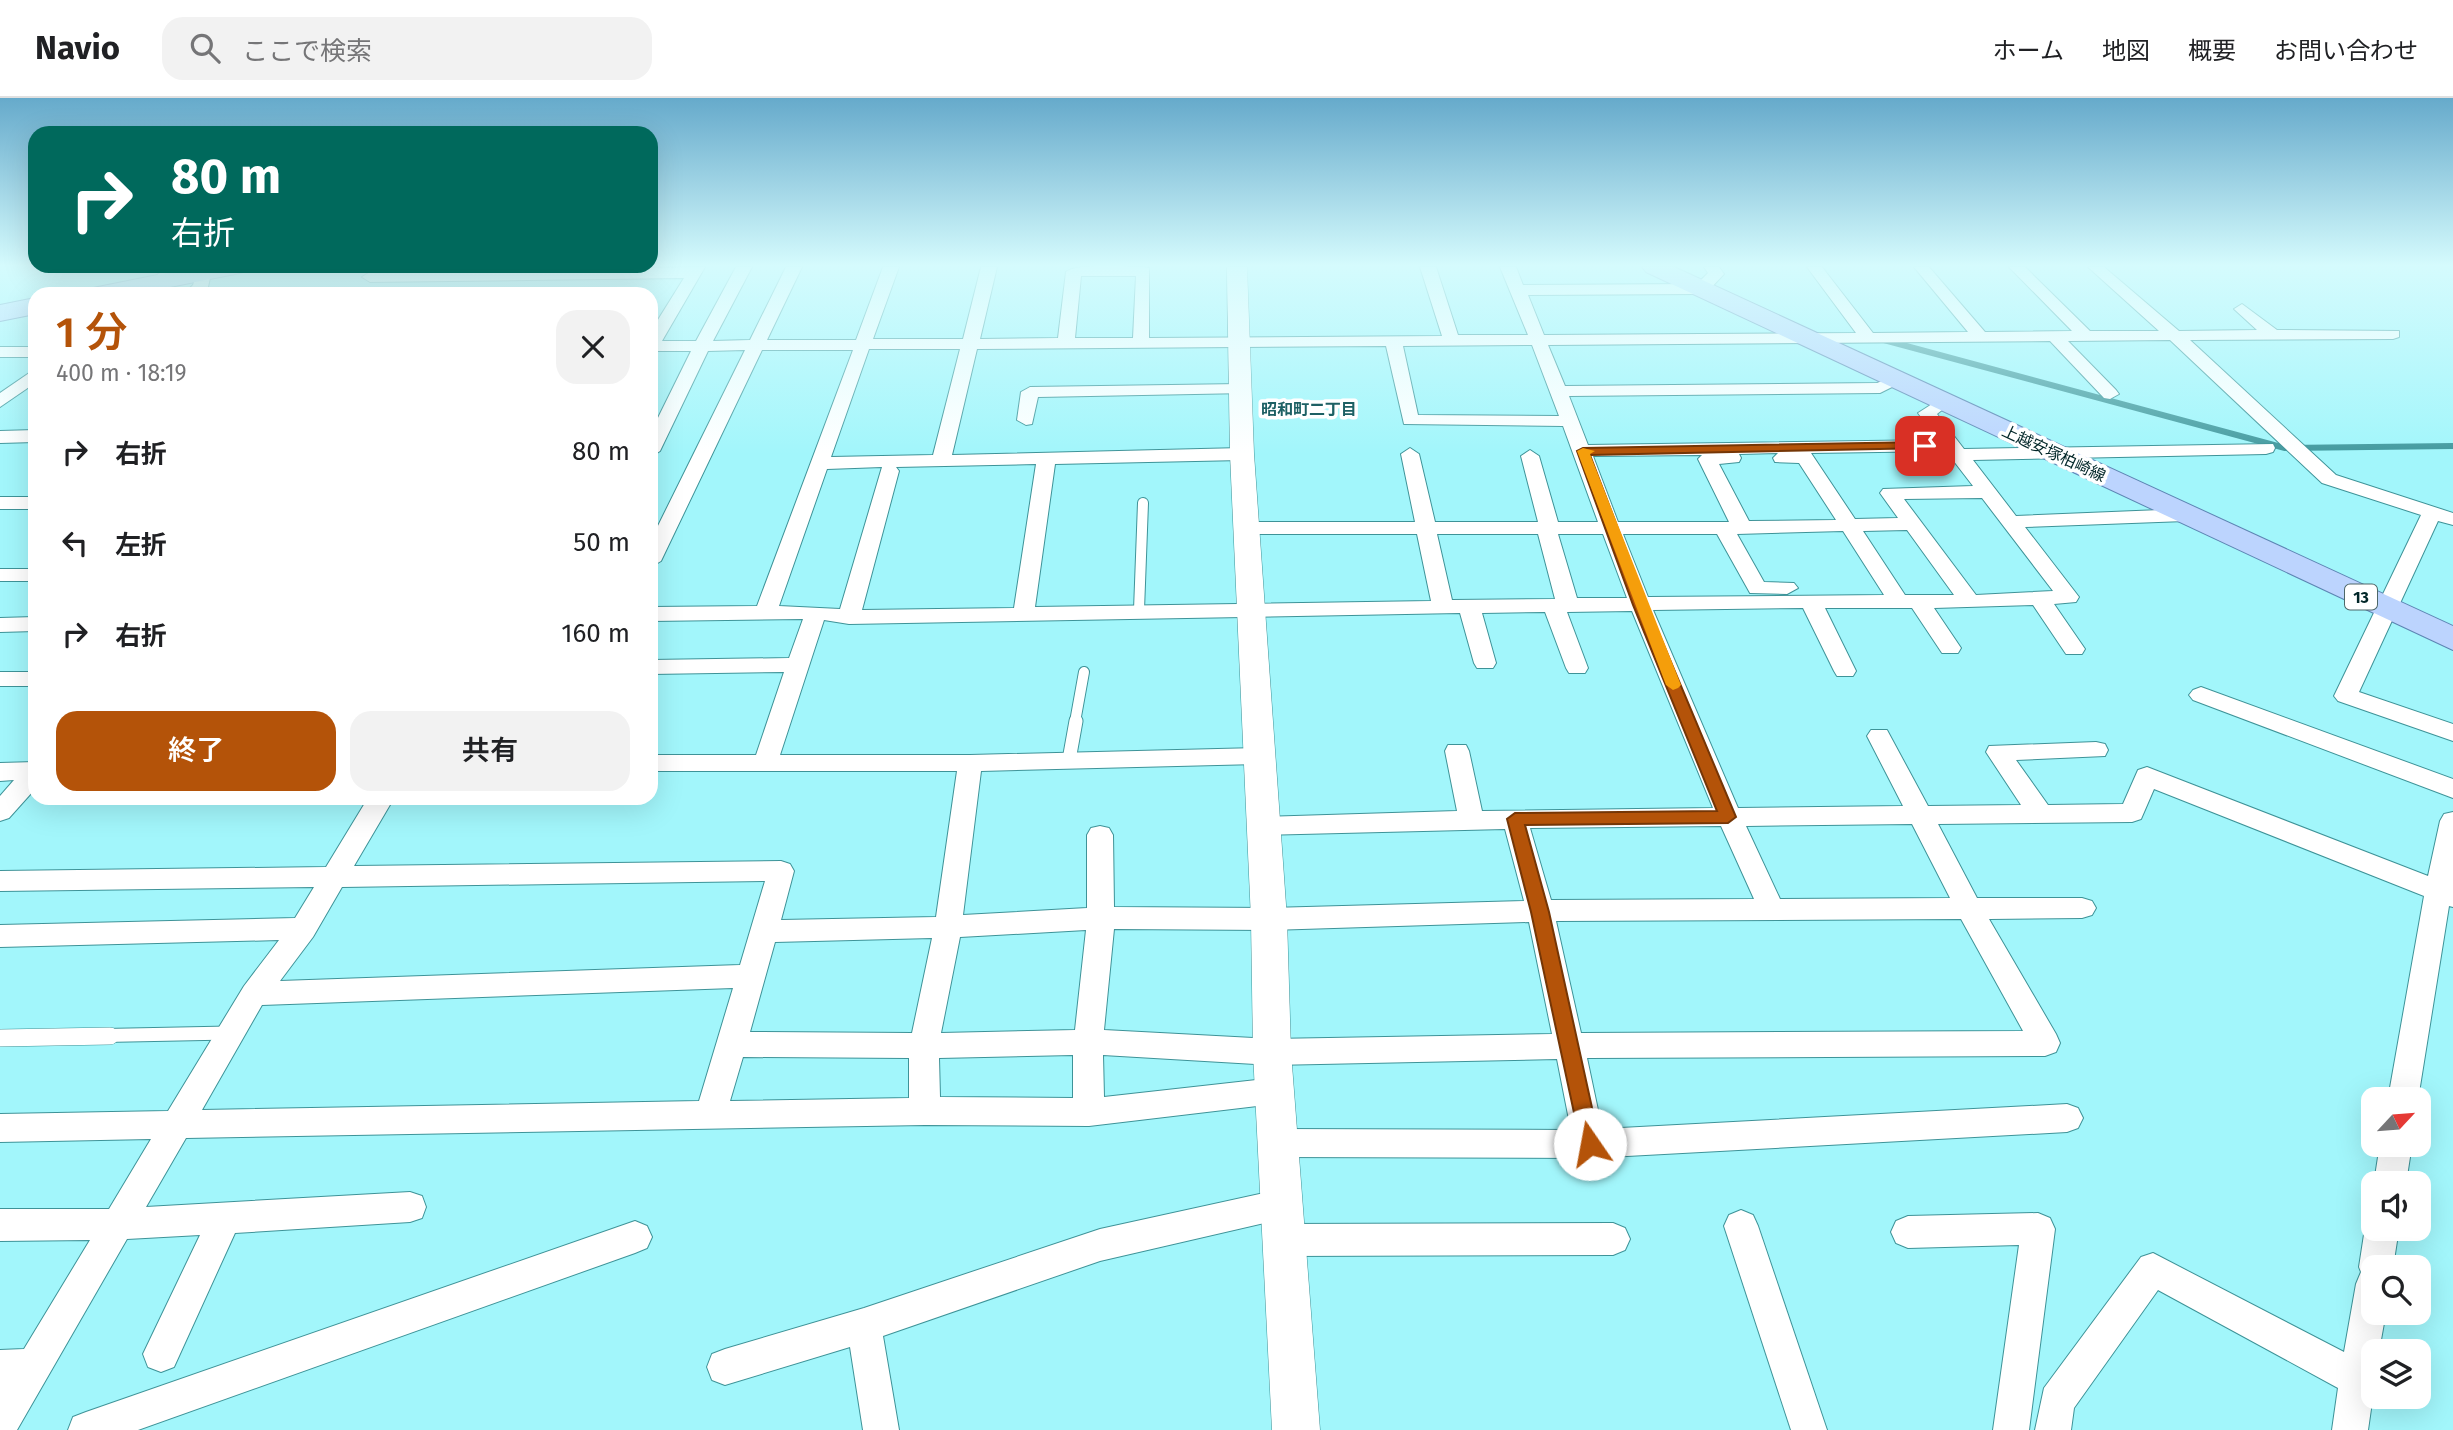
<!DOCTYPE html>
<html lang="ja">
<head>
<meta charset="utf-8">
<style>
	body { margin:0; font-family:"Fira Sans","Noto Sans JP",sans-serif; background:#f2f2f2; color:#202124; height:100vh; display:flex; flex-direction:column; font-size:26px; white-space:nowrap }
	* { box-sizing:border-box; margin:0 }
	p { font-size:23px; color:#757577 }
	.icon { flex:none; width:38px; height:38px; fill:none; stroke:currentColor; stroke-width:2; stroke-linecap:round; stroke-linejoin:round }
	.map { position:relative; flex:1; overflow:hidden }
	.panel { position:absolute; left:28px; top:189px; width:630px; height:518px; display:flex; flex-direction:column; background:#fff; border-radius:21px; box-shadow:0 7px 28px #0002 }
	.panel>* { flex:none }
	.guide { position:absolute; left:28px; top:28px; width:630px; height:147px; border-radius:21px; box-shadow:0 7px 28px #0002; background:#00695c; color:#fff; overflow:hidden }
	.needle { width:46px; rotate:64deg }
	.tools { position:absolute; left:2361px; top:989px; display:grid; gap:14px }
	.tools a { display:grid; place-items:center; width:70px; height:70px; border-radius:14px; background:#fff; box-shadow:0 7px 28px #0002; font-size:35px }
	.pin { position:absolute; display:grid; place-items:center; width:60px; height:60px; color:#fff; margin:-30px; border-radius:14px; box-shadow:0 4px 10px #0006 }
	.me { position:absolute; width:77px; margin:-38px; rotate:348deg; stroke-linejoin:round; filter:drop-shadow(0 0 5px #0008) }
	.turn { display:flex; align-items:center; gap:24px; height:147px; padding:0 28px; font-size:32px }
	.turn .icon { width:91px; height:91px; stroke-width:2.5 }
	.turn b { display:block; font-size:49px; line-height:60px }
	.round { display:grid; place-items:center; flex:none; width:74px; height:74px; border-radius:21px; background:#f2f2f2 }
	.summary { display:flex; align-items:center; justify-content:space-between; height:119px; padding:0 28px }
	h1 { font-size:42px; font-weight:600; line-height:52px; color:#b45309 }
	.action { display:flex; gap:14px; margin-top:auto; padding:14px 28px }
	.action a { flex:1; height:80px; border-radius:21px; background:#b45309; color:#fff; font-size:28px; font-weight:600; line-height:80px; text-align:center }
	.action a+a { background:#f2f2f2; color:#202124 }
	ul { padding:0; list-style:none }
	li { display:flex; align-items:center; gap:21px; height:91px; padding:0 28px }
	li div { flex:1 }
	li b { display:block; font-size:26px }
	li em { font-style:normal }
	header { display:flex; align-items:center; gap:42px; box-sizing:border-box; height:98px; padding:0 35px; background:#fff; border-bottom:2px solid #e0e0e0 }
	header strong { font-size:33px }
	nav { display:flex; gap:38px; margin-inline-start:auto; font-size:24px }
	.search { width:490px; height:63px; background:#f2f2f2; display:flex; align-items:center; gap:18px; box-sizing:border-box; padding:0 24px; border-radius:21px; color:#757577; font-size:26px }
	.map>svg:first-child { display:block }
</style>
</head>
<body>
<header>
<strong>Navio</strong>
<div class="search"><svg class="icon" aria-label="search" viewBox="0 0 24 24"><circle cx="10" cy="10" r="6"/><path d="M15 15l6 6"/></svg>ここで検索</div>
<nav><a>ホーム</a><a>地図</a><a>概要</a><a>お問い合わせ</a></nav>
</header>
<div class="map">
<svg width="2453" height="1332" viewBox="0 0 2453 1332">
	<rect width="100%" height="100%" fill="#a2f6fb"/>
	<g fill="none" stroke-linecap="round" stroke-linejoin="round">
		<path stroke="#439a9f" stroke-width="6" d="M 1884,242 L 2285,350 L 2453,348"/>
		<defs>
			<g id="service-far2">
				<path d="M 1139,512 L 1143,405"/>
				<path d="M 1075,624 L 1084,574"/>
			</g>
			<g id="service-far1">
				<path d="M 1069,662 L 1076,623"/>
				<path d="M 30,939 L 229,935"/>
			</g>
			<path id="service" d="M 0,940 L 110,938"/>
			<g id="minor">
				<path d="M 167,169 L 184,169 L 152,196 L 134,196 Z"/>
				<path d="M 705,169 L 662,243 L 696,243 L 736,169 L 752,169 L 713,243 L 750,242 L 786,169 L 802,169 L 767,242 L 856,242 L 883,169 L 899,169 L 873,241 L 963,241 L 981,169 L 997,169 L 980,241 L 1058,240 L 1066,174 C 1076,165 1134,168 1149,170 L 1149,240 L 1442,238 L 1420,169 L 1436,169 L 1458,237 L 1528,237 L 1500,169 L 1516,169 L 1523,187 L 1697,186 L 1708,175 L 1704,169 L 1719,169 L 1724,176 L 1707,194 L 1701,196 L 1528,197 L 1544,237 L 1856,235 L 1807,169 L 1822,169 L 1873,235 L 1968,234 L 1914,169 L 1929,169 L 1985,234 L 2072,233 L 2009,169 L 2025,169 L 2090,233 L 2159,233 L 2088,169 L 2104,169 L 2179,233 L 2257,232 L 2234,211 L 2242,206 L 2277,232 L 2399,233 L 2399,239 L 2393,241 L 2190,242 L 2336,377 L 2453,415 L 2453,427 L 2438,423 L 2359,594 L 2453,626 L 2453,643 L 2338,603 L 2334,598 L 2421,417 L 2322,385 L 2170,242 L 2068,243 L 2116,292 L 2119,296 L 2110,301 L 2104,300 L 2050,243 L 1548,247 L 1565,288 L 1877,285 L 1897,277 L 1906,282 L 1880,295 L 1569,298 L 1588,347 L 1938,342 L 1918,315 L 1943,299 L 1952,304 L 1937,316 L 1964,351 L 2273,346 L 2275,350 L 2273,354 L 2266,356 L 1973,362 L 2016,418 L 2185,411 L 2195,417 L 2185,423 L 2025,429 L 2079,499 L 2076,504 L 2054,506 L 2085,551 L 2082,556 L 2066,556 L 2033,507 L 1934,510 L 1961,550 L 1958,555 L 1942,555 L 1912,510 L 1825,510 L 1856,573 L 1853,578 L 1837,578 L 1834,573 L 1803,510 L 1653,512 L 1738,710 L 1903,708 L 1867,638 L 1871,632 L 1887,632 L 1928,708 L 2021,707 L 1986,654 L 1989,648 L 2096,644 L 2105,646 L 2108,652 L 2105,658 L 2016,662 L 2048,707 L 2123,706 L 2138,672 L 2147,669 L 2428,778 L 2440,723 L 2444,716 L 2453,714 L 2453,809 L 2449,808 L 2418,1001 L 2388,1001 L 2424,798 L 2154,691 L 2141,721 L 2132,724 L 1938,726 L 1977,800 L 2082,800 L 2092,803 L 2096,810 L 2092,817 L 2082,820 L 1989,821 L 2056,936 L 2060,945 L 2056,954 L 2045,958 L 1587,960 L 1602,1031 L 2067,1006 L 2078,1010 L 2083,1020 L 2078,1030 L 2067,1034 L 1590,1060 L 1278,1059 L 1267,1055 L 1262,1045 L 1267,1035 L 1278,1031 L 1571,1032 L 1557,961 L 1272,967 L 1103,957 L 1104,999 L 1275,980 L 1286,984 L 1290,993 L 1286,1002 L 1275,1006 L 1089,1028 L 925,1027 L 186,1040 L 146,1109 L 410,1094 L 422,1098 L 426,1109 L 422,1120 L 410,1124 L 235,1135 L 174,1269 L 161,1274 L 148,1269 L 143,1256 L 200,1137 L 127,1141 L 17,1332 L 0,1332 L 0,1252 L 24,1251 L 90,1142 L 0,1143 L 0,1111 L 109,1111 L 151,1041 L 0,1044 L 0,1016 L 168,1013 L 244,888 L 279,842 L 0,849 L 0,827 L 295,820 L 314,789 L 0,793 L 0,773 L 326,769 L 368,700 L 394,700 L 354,768 L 781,763 L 790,766 L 794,773 L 781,822 L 936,819 L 957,673 L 651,673 L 651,657 L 756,657 L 784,574 L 651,576 L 651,562 L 789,560 L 803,521 L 651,523 L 651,509 L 757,508 L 853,252 L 762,252 L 661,463 L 651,469 L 651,442 L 745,252 L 708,253 L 660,353 L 651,359 L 651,334 L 691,253 L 651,253 L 651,233 L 684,180 L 370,184 L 362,179 L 370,174 ZM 1081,178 L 1136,178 L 1133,240 L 1075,240 ZM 1532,247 L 1559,318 L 1418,317 L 1403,248 ZM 1386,248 L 1404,326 L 1563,328 L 1598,424 L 1558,424 L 1539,358 L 1530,352 L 1521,358 L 1538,424 L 1435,424 L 1419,356 L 1410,350 L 1401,356 L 1415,424 L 1249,424 L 1239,430 L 1249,436 L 1417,436 L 1431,503 L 1035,509 L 1055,366 L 1242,362 L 1251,356 L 1242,350 L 952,357 L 977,251 ZM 869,251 L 960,251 L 933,357 L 831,359 ZM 1946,353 L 1973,388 L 1883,391 L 1880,395 L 1898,420 L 1855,421 L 1811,355 ZM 1778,355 L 1773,360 L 1775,364 L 1799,365 L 1836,422 L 1749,423 L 1719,366 L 1739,364 L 1741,360 L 1739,356 ZM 1702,357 L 1698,361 L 1729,424 L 1618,424 L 1593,358 ZM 1036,366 L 1014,510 L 862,512 L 899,373 L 896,369 ZM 882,369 L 840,511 L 779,508 L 827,371 ZM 1982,400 L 2053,493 L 1976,497 L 1904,401 ZM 1907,432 L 1954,497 L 1905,497 L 1863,433 ZM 1843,433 L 1884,497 L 1648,499 L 1623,436 L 1717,436 L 1750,495 L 1787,496 L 1798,490 L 1794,485 L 1764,484 L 1737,436 ZM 1437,436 L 1538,436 L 1555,501 L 1452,502 ZM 1558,436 L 1603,436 L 1627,500 L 1577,500 ZM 1632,513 L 1713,710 L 1482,713 L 1469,653 L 1466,647 L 1448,647 L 1445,653 L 1457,713 L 1264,719 L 1255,721 L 1251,728 L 1255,735 L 1264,737 L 1505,731 L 1524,803 L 1269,810 L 1114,809 L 1113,737 L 1109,730 L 1100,728 L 1091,730 L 1087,737 L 1087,810 L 963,817 L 981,673 L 1258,666 L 1267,664 L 1270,658 L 1267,652 L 1258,650 L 970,657 L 780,657 L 824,522 L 849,526 L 1460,515 L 1474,565 L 1477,570 L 1493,570 L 1496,565 L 1482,515 L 1545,514 L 1566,570 L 1569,575 L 1585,575 L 1588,570 L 1567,514 ZM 1912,726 L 1950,800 L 1780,801 L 1746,728 ZM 1721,728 L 1754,801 L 1551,802 L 1530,730 ZM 765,783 L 740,867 L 280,883 L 313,839 L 342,789 ZM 1961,821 L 2023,933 L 1581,935 L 1556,823 ZM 1529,824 L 1552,936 L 1272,941 L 1104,932 L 1114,831 L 1269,832 ZM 1086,832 L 1075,932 L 941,935 L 960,839 ZM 932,840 L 912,935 L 750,934 L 775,844 ZM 733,890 L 699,1003 L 202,1012 L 262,907 ZM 1073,957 L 1073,1000 L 940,999 L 939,960 ZM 743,959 L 909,960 L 909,1000 L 730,1003 Z"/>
				<path d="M 203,170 L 211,175 L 208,189 L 201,196 L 184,196 L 193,187 L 198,172 Z"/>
				<rect x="0" y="249" width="35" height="10"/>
				<path d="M 35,271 L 35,285 L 0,309 L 0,295 Z"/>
				<path d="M 1241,286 L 1250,291 L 1247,295 L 1038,299 L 1032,326 L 1026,327 L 1017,322 L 1021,294 L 1030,289 Z"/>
				<path d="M 35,332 L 35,344 L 0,345 L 0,333 Z"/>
				<rect x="0" y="399" width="35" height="12"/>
				<rect x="0" y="471" width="35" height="12"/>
				<path d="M 35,519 L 35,533 L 0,534 L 0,520 Z"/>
				<rect x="0" y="574" width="35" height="14"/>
				<path d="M 2201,589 L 2453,681 L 2453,700 L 2193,602 L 2189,597 L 2193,592 Z"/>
				<path d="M 35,664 L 35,691 L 9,720 L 0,723 L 0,698 L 14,682 L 0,683 L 0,665 Z"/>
				<path d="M 2380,1046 L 2412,1046 L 2406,1085 L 2374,1085 Z"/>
				<path d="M 1282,1091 L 1294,1095 L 1298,1106 L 1294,1117 L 1282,1121 L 1100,1163 L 883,1238 L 899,1332 L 863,1332 L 850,1249 L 725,1287 L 712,1282 L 707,1269 L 712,1256 L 725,1251 L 864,1210 L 1100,1131 Z"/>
				<path d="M 1741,1112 L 1753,1117 L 1758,1128 L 1827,1332 L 1791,1332 L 1724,1128 L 1729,1117 Z"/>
				<path d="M 2038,1115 L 2050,1120 L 2055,1131 L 2029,1332 L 1993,1332 L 2019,1147 L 1908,1150 L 1896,1145 L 1891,1134 L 1896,1123 L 1908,1118 Z"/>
				<path d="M 2373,1118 L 2373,1130 L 2399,1130 L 2393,1169 L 2373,1169 L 2373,1214 L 2386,1214 L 2379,1253 L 2373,1253 L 2373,1297 L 2368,1332 L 2332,1332 L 2338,1290 L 2158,1192 L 2074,1310 L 2071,1332 L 2035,1332 L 2044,1290 L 2141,1159 L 2153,1155 L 2344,1254 L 2356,1186 L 2361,1174 L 2359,1169 L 2365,1130 Z"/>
				<path d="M 635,1123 L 647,1128 L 652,1139 L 647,1150 L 635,1155 L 138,1332 L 68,1332 L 73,1319 L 86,1314 Z"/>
				<path d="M 1613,1125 L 1625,1130 L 1630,1141 L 1625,1152 L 1613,1157 L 1284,1158 L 1272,1153 L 1267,1142 L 1272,1131 L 1284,1126 Z"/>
			</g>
			<path id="tertiary" d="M 1227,169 L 1247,169 L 1254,356 L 1287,821 L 1291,954 L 1320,1332 L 1272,1332 L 1253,954 L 1251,821 L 1230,356 Z"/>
			<g id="primary">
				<path d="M 197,169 L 247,169 L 243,174 L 235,176 L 135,196 L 86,196 L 89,191 L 98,189 Z"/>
				<path d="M 1642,169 L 1674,169 L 2453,528 L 2453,552 L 1646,174 Z"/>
				<path d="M 35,200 L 35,216 L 0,223 L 0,207 Z"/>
			</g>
		</defs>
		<use href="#service-far2" stroke="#3e9398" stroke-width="12"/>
		<use href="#service-far1" stroke="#3e9398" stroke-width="15"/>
		<use href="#service" stroke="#3e9398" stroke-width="18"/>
		<use href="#minor" stroke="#3e9398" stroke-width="2"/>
		<use href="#tertiary" stroke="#3e9398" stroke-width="1"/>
		<use href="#primary" stroke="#5d85b3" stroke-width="2"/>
		<use href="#service-far2" stroke="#fff" stroke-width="10"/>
		<use href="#service-far1" stroke="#fff" stroke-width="13"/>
		<use href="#service" stroke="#fff" stroke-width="17"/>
		<use href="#minor" fill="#fff" fill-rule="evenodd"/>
		<use href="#tertiary" fill="#fff" fill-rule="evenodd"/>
		<use href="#primary" fill="#bcd4fe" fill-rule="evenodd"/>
	</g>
	<linearGradient id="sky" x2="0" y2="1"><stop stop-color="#66aacb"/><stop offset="0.47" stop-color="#d5fbfd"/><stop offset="1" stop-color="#d5fbfd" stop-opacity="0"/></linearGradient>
	<rect width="2453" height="356" fill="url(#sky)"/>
	<path fill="#b45309" stroke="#753606" stroke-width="2" d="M 1925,344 L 1929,345 L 1929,350 L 1590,357 L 1647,507 L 1736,719 L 1728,725 L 1525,727 L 1549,814 L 1600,1046 L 1597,1052 L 1590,1055 L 1582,1052 L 1531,814 L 1507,721 L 1515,715 L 1717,713 L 1633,507 L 1577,353 L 1583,350 Z"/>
	<path fill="#f59e0b" d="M 1583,350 L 1595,353 L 1590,356 L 1681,587 L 1678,590 L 1673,592 L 1666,587 L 1577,353 Z"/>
	<g text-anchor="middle" stroke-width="7" stroke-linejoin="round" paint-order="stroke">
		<g font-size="16" font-weight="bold" fill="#1d6064" stroke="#fff">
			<text x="1309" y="317">昭和町二丁目</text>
		</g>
		<g font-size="16" fill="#012628" stroke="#fff">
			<text transform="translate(2054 355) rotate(25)" y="6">上越安塚柏崎線</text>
		</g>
		<rect fill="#fff" stroke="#4d6768" stroke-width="2" x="2345" y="486.5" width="32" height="25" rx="5"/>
		<g font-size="16" font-weight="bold" fill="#012628">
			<text x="2361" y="505">13</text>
		</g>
	</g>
</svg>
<div class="tools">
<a><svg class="needle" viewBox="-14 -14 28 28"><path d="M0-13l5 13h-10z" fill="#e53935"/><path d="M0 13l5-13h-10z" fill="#757577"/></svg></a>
<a><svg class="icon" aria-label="sound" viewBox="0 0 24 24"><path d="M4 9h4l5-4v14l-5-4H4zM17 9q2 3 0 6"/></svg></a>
<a><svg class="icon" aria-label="search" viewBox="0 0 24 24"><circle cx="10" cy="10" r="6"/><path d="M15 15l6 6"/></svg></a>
<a><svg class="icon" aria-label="layers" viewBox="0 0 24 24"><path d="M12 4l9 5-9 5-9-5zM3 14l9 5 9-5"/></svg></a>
</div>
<div class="pin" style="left:1925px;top:348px;background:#d93025"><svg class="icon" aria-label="arrive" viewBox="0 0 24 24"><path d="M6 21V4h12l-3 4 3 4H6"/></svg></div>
<svg class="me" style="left:1590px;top:1046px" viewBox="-20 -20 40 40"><circle r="19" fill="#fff"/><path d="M0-13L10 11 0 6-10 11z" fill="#b45309"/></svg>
<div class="guide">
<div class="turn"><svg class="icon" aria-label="right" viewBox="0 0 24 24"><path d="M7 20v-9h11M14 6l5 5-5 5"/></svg><div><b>80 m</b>右折</div></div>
</div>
<section class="panel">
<div class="summary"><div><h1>1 分</h1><p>400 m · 18:19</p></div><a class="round"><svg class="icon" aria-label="close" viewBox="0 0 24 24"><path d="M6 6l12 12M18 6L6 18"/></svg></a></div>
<ul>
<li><svg class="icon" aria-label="right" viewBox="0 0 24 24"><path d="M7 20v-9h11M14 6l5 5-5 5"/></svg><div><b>右折</b></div><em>80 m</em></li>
<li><svg class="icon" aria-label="left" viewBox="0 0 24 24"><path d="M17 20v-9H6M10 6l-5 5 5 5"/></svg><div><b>左折</b></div><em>50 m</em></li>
<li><svg class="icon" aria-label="right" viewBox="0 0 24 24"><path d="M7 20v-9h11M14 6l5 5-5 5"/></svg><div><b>右折</b></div><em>160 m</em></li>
</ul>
<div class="action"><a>終了</a><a>共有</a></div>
</section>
</div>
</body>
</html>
